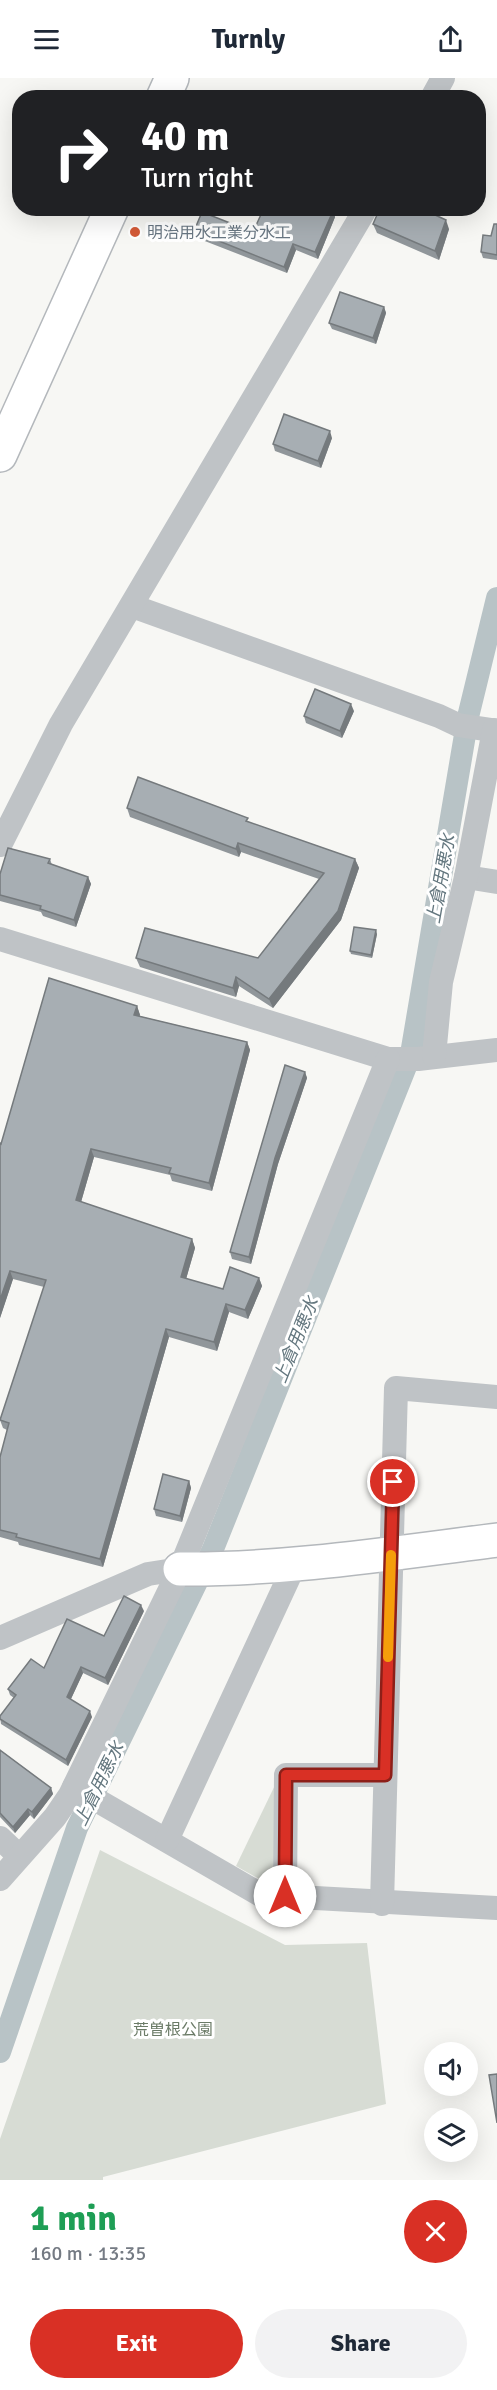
<!DOCTYPE html>
<html lang="en">
<head>
<meta charset="utf-8">
<style>
	body { margin:0; font-family:Signika,"Noto Sans JP",sans-serif; background:#f2f2f3; color:#1f2937; height:100vh; display:flex; flex-direction:column; font-size:22px; white-space:nowrap }
	* { box-sizing:border-box; margin:0 }
	p { font-size:20px; color:#747a83 }
	.icon { flex:none; width:33px; height:33px; fill:none; stroke:currentColor; stroke-width:2; stroke-linecap:round; stroke-linejoin:round }
	.map { position:relative; height:2102px; overflow:hidden }
	.details { display:flex; flex-direction:column; background:#fff; flex:1 }
	.details>* { flex:none }
	.hud { position:absolute; left:12px; top:12px; width:474px; height:126px; border-radius:24px; box-shadow:0 6px 24px #0002; background:#202124; color:#fff; overflow:hidden }
	.controls { position:absolute; left:424px; top:1964px; display:grid; gap:12px }
	.controls a { display:grid; place-items:center; width:54px; height:54px; border-radius:50%; background:#fff; box-shadow:0 6px 24px #0002; font-size:30px }
	.pin { position:absolute; display:grid; place-items:center; width:51px; height:51px; color:#fff; margin:-26px; border:3px solid #fff; border-radius:50%; box-shadow:0 2px 6px #0007 }
	.me { position:absolute; width:66px; margin:-33px; rotate:0deg; stroke-linejoin:round; filter:drop-shadow(0 0 4px #0008) }
	.turn { display:flex; align-items:center; gap:21px; height:126px; padding:0 30px; font-size:27px }
	.turn .icon { width:78px; height:78px; stroke-width:2.5 }
	.turn b { display:block; font-size:42px; line-height:51px }
	.round { display:grid; place-items:center; flex:none; width:63px; height:63px; border-radius:32px; background:#f2f2f3 }
	.overview { display:flex; align-items:center; justify-content:space-between; height:102px; padding:0 30px }
	h1 { font-size:36px; font-weight:700; line-height:45px; color:#1e9e55 }
	.button { display:flex; gap:12px; margin-top:auto; padding:12px 30px }
	.button a { flex:1; height:69px; border-radius:36px; background:#d93025; color:#fff; font-size:24px; font-weight:700; line-height:69px; text-align:center }
	.button a+a { background:#f2f2f3; color:#1f2937 }
	header { display:flex; justify-content:space-between; align-items:center; height:78px; padding:0 30px; background:#fff; font-size:27px; font-weight:700 }
	.map>svg:first-child { display:block }
</style>
</head>
<body>
<header><svg class="icon" aria-label="menu" viewBox="0 0 24 24"><path d="M4 6h16M4 12h16M4 18h16"/></svg>Turnly<svg class="icon" aria-label="share" viewBox="0 0 24 24"><path d="M12 15V3M7 8l5-5 5 5M5 13v7h14v-7"/></svg></header>
<div class="map">
<svg width="497" height="2102" viewBox="0 0 497 2102">
	<rect width="100%" height="100%" fill="#f7f7f4"/>
	<g fill="#d7dcd4">
		<path d="M 277,1703 L 280,1809 L 270,1807 L 236,1788 Z"/>
		<path d="M 100,1772 L 285,1867 L 367,1865 L 386,2026 L 103,2099 L 103,2102 L 0,2102 L 0,2061 Z"/>
	</g>
	<g fill="none" stroke-linecap="round" stroke-linejoin="round">
		<path stroke="#b8c3c6" stroke-width="22" d="M 0,1974 L 77,1750 L 213,1471 L 411,976 L 468,639 L 497,520"/>
		<defs>
			<g id="secondary">
				<path d="M 163,20 L 172,0"/>
				<path d="M 0,377 L 112,130"/>
				<path d="M 180,1491 C 286,1492 393,1475 497,1462"/>
			</g>
		</defs>
		<use href="#secondary" stroke="#b4b8bc" stroke-width="36"/>
		<g stroke="#bfc3c6" stroke-width="24">
			<path d="M 432,20 L 443,0"/>
			<path d="M 132,528 L 439,638 L 458,647 L 497,653"/>
			<path d="M 0,767 L 61,646 L 366,130"/>
			<path d="M 466,799 L 497,804"/>
			<path d="M 0,861 L 388,981 L 418,981 L 497,972"/>
			<path d="M 434,978 L 441,904 L 466,799 L 494,652"/>
			<path d="M 0,1560 L 148,1496 L 180,1491"/>
			<path d="M 74,1709 L 261,1817 L 497,1830"/>
			<path d="M 0,1760 L 19,1778"/>
			<path d="M 167,1762 L 296,1484"/>
			<path d="M 0,1801 L 55,1739 L 70,1717 L 180,1491 L 388,981"/>
			<path d="M 285,1818 L 286,1697 L 385,1697"/>
			<path d="M 382,1826 L 396,1310 L 497,1319"/>
		</g>
		<use href="#secondary" stroke="#fff" stroke-width="33"/>
	</g>
	<g fill="#90969a">
		<path d="M 333,133 L 335,139 L 318,181 L 296,172 L 287,195 L 197,160 L 194,153 L 253,154 L 303,134 Z"/>
		<path d="M 373,146 L 449,151 L 439,182 L 377,155 Z"/>
		<path d="M 497,147 L 497,182 L 483,180 L 481,174 Z"/>
		<path d="M 384,229 L 386,235 L 376,266 L 332,251 L 329,245 Z"/>
		<path d="M 332,360 L 321,390 L 275,373 L 273,366 Z"/>
		<path d="M 354,633 L 342,660 L 306,645 L 304,638 Z"/>
		<path d="M 127,730 L 249,744 L 355,781 L 359,790 L 341,842 L 273,930 L 239,908 L 236,919 L 140,889 L 136,880 L 258,880 L 319,801 L 241,774 L 239,779 L 130,739 Z"/>
		<path d="M 50,781 L 52,787 L 88,799 L 91,806 L 76,849 L 43,838 L 41,834 L 0,823 L 0,796 Z"/>
		<path d="M 377,856 L 372,880 L 351,876 L 350,873 Z"/>
		<path d="M 137,928 L 140,937 L 139,938 L 247,964 L 250,972 L 212,1113 L 172,1103 L 170,1097 L 94,1079 L 81,1124 L 192,1161 L 195,1170 L 186,1201 L 223,1211 L 259,1200 L 262,1208 L 248,1241 L 229,1234 L 217,1273 L 169,1259 L 103,1489 L 19,1467 L 18,1464 L 0,1459 L 0,1379 L 7,1352 L 3,1350 L 0,1342 L 44,1209 L 13,1201 L 0,1240 L 0,1065 L 1,1066 Z"/>
		<path d="M 305,994 L 307,1000 L 278,1086 L 251,1186 L 232,1181 L 230,1174 Z"/>
		<path d="M 189,1403 L 191,1410 L 182,1444 L 156,1438 L 154,1431 Z"/>
		<path d="M 144,1533 L 108,1607 L 83,1595 L 71,1621 L 92,1639 L 68,1688 L 1,1646 L 0,1638 L 14,1620 L 10,1617 L 8,1611 L 104,1558 Z"/>
		<path d="M 0,1672 L 51,1710 L 53,1716 L 34,1741 L 30,1737 L 15,1755 L 0,1739 Z"/>
	</g>
	<g fill="#757a7d">
		<path d="M 333,133 L 335,139 L 318,181 L 315,174 Z"/>
		<path d="M 446,142 L 449,151 L 439,182 L 435,173 Z"/>
		<path d="M 293,166 L 296,172 L 287,195 L 284,189 Z"/>
		<path d="M 384,229 L 386,235 L 376,266 L 373,260 Z"/>
		<path d="M 330,353 L 332,360 L 321,390 L 318,383 Z"/>
		<path d="M 351,626 L 354,633 L 342,660 L 340,653 Z"/>
		<path d="M 238,765 L 241,774 L 239,779 L 236,771 Z"/>
		<path d="M 355,781 L 359,790 L 341,842 L 273,930 L 269,921 Z"/>
		<path d="M 88,799 L 91,806 L 76,849 L 74,842 Z"/>
		<path d="M 376,852 L 377,856 L 372,880 L 371,877 Z"/>
		<path d="M 236,899 L 239,908 L 236,919 L 233,910 Z"/>
		<path d="M 137,928 L 140,937 L 137,945 L 134,937 Z"/>
		<path d="M 247,964 L 250,972 L 212,1113 L 209,1105 Z"/>
		<path d="M 305,994 L 307,1000 L 278,1086 L 251,1186 L 249,1179 L 275,1080 Z"/>
		<path d="M 91,1071 L 94,1079 L 79,1131 L 76,1122 Z"/>
		<path d="M 192,1161 L 195,1170 L 184,1208 L 181,1199 Z"/>
		<path d="M 10,1193 L 13,1201 L 0,1240 L 0,1222 Z"/>
		<path d="M 259,1200 L 262,1208 L 248,1241 L 245,1232 Z"/>
		<path d="M 226,1226 L 229,1234 L 217,1273 L 214,1264 Z"/>
		<path d="M 166,1251 L 169,1259 L 103,1489 L 100,1481 Z"/>
		<path d="M 189,1403 L 191,1410 L 182,1444 L 180,1438 Z"/>
		<path d="M 141,1527 L 144,1533 L 108,1607 L 105,1600 Z"/>
		<path d="M 81,1589 L 83,1595 L 69,1625 L 67,1619 Z"/>
		<path d="M 90,1633 L 92,1639 L 68,1688 L 66,1682 Z"/>
		<path d="M 51,1710 L 53,1716 L 34,1741 L 32,1734 Z"/>
		<path d="M 28,1731 L 30,1737 L 15,1755 L 13,1749 Z"/>
	</g>
	<g fill="#a7aeb3" stroke="#757a7d" stroke-width="1.5">
		<path d="M 264,130 L 296,130 L 303,134 L 305,130 L 328,130 L 333,133 L 315,174 L 293,166 L 284,189 L 194,153 L 202,134 L 253,154 Z"/>
		<path d="M 380,130 L 420,130 L 446,142 L 435,173 L 373,146 Z"/>
		<path d="M 494,146 L 497,146 L 497,177 L 481,174 L 483,157 L 491,158 Z"/>
		<path d="M 340,214 L 384,229 L 373,260 L 329,245 Z"/>
		<path d="M 284,336 L 330,353 L 318,383 L 273,366 Z"/>
		<path d="M 315,611 L 351,626 L 340,653 L 304,638 Z"/>
		<path d="M 138,699 L 248,740 L 246,743 L 355,781 L 338,833 L 269,921 L 236,899 L 233,910 L 136,880 L 145,850 L 258,880 L 324,795 L 238,765 L 236,771 L 127,730 Z"/>
		<path d="M 8,770 L 50,781 L 48,785 L 88,799 L 74,842 L 40,831 L 41,828 L 0,817 L 0,796 Z"/>
		<path d="M 354,849 L 376,852 L 371,877 L 350,873 Z"/>
		<path d="M 49,900 L 137,928 L 134,937 L 247,964 L 209,1105 L 169,1095 L 171,1090 L 91,1071 L 76,1122 L 192,1161 L 181,1199 L 223,1211 L 230,1189 L 259,1200 L 245,1232 L 226,1226 L 214,1264 L 166,1251 L 100,1481 L 16,1459 L 17,1456 L 0,1452 L 0,1379 L 9,1345 L 0,1342 L 46,1202 L 10,1193 L 0,1222 L 0,1065 L 1,1066 Z"/>
		<path d="M 285,987 L 305,994 L 275,1080 L 249,1179 L 230,1174 Z"/>
		<path d="M 163,1396 L 189,1403 L 180,1438 L 154,1431 Z"/>
		<path d="M 124,1518 L 141,1527 L 105,1600 L 81,1589 L 67,1619 L 90,1633 L 66,1682 L 0,1641 L 0,1638 L 16,1617 L 8,1611 L 31,1581 L 44,1590 L 67,1541 L 104,1558 Z"/>
		<path d="M 0,1672 L 51,1710 L 32,1734 L 28,1731 L 13,1749 L 0,1735 Z"/>
		<path d="M 497,1996 L 497,2045 L 489,1997 Z"/>
	</g>
	<g fill="none" stroke-linecap="round" stroke-linejoin="round">
		<defs>
			<path id="route" d="M 285,1818 L 286,1697 L 385,1697 L 393,1404"/>
		</defs>
		<use href="#route" stroke="#8d1f18" stroke-width="15"/>
		<use href="#route" stroke="#d93025" stroke-width="10"/>
		<path stroke="#f59e0b" stroke-width="10" d="M 388,1579 L 391,1477"/>
	</g>
	<circle fill="#d45a37" stroke="#fff" stroke-width="2" cx="135" cy="154" r="6"/>
	<g text-anchor="middle" stroke-width="6" stroke-linejoin="round" paint-order="stroke">
		<g font-size="16" fill="#697783" stroke="#fff" text-anchor="start">
			<text x="147" y="160">明治用水工業分水工</text>
		</g>
		<g font-size="16" fill="#6b7b67" stroke="#fff">
			<text x="173" y="1957">荒曽根公園</text>
		</g>
		<g font-size="18" font-style="italic" fill="#64777f" stroke="#fff">
			<text transform="translate(441 801) rotate(-80)" y="6">上倉用悪水</text>
			<text transform="translate(296 1262) rotate(-68)" y="6">上倉用悪水</text>
			<text transform="translate(99 1706) rotate(-64)" y="6">上倉用悪水</text>
		</g>
	</g>
</svg>
<div class="controls">
<a><svg class="icon" aria-label="sound" viewBox="0 0 24 24"><path d="M4 9h4l5-4v14l-5-4H4zM17 9q2 3 0 6"/></svg></a>
<a><svg class="icon" aria-label="layers" viewBox="0 0 24 24"><path d="M12 4l9 5-9 5-9-5zM3 14l9 5 9-5"/></svg></a>
</div>
<div class="pin" style="left:393px;top:1404px;background:#d93025"><svg class="icon" aria-label="arrive" viewBox="0 0 24 24"><path d="M6 21V4h12l-3 4 3 4H6"/></svg></div>
<svg class="me" style="left:285px;top:1818px" viewBox="-20 -20 40 40"><circle r="19" fill="#fff"/><path d="M0-13L10 11 0 6-10 11z" fill="#d93025"/></svg>
<div class="hud">
<div class="turn"><svg class="icon" aria-label="right" viewBox="0 0 24 24"><path d="M7 20v-9h11M14 6l5 5-5 5"/></svg><div><b>40 m</b>Turn right</div></div>
</div>
</div>
<section class="details">
<div class="overview"><div><h1>1 min</h1><p>160 m · 13:35</p></div><a class="round" style="background:#d93025;color:#fff"><svg class="icon" aria-label="close" viewBox="0 0 24 24"><path d="M6 6l12 12M18 6L6 18"/></svg></a></div>
<div class="button"><a>Exit</a><a>Share</a></div>
</section>
</body>
</html>
